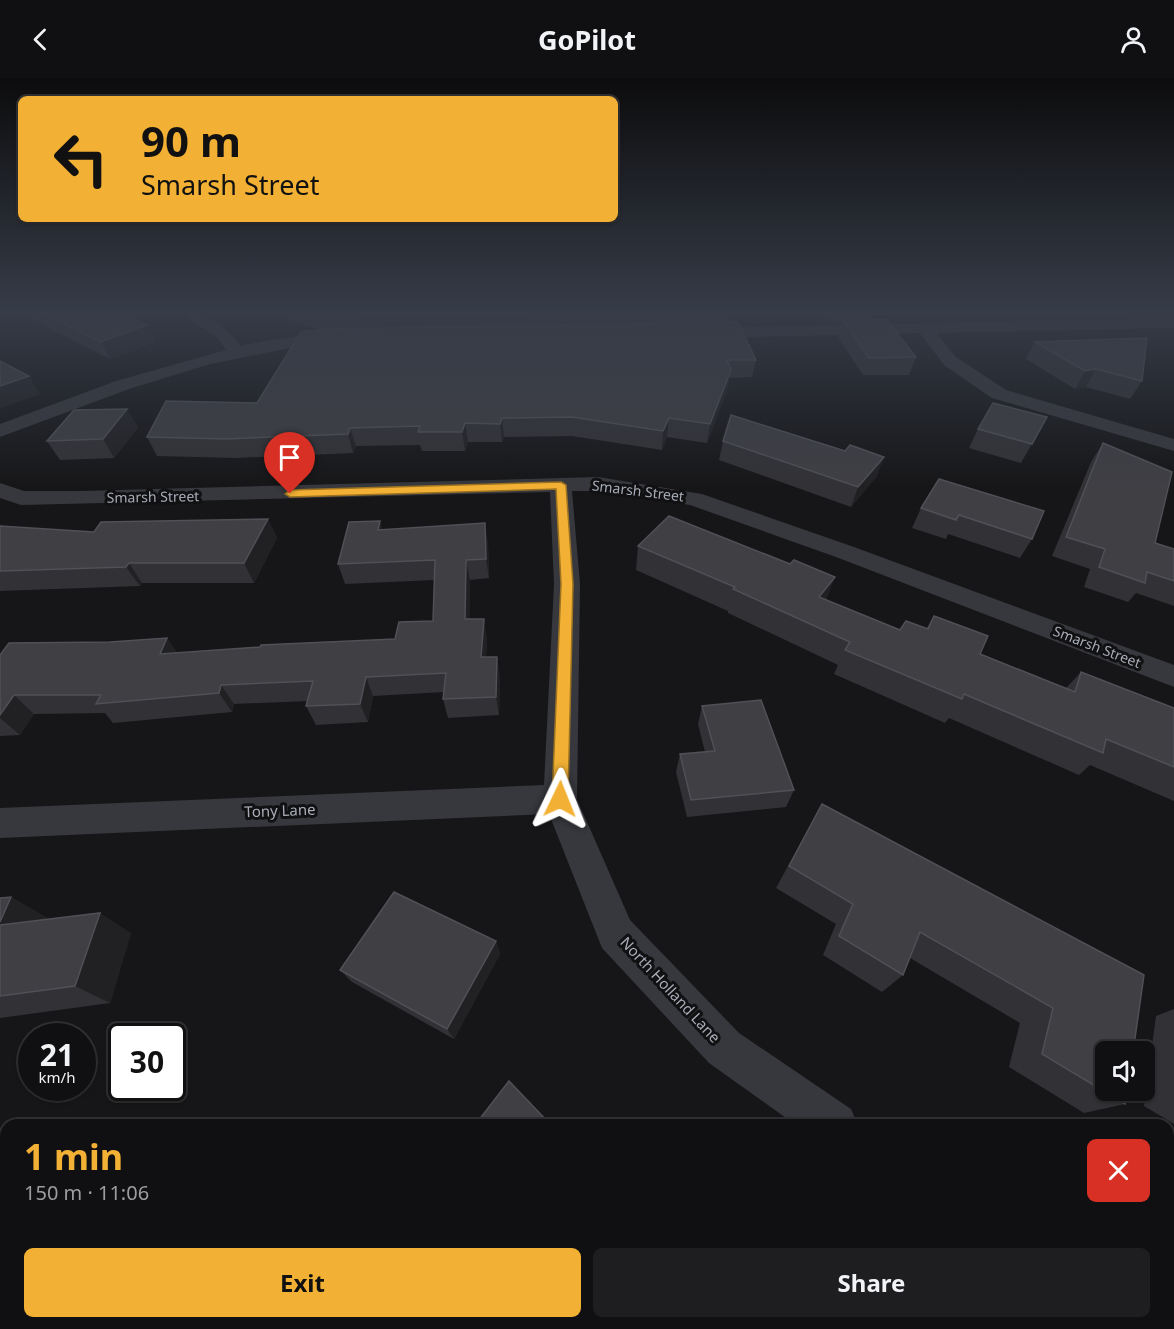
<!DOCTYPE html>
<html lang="en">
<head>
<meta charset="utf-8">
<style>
	body { margin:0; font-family:"Noto Sans",sans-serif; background:#1e1e20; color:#f1f3f6; height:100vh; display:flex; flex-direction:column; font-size:22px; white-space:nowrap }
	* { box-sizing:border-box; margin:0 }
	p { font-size:20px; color:#9c9d9f }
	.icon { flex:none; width:33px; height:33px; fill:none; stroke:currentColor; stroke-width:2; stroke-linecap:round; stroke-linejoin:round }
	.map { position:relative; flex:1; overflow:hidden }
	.drawer { position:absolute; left:0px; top:1041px; width:1174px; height:210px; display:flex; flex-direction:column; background:#101012; border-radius:18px 18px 0 0; box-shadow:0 2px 4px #0004,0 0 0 2px #303032 }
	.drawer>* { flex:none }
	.guide { position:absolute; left:18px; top:18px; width:600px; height:126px; border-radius:9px; box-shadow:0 2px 4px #0004,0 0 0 2px #303032; background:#f2b134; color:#111; overflow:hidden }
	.controls { position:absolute; left:1095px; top:963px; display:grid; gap:12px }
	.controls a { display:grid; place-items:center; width:60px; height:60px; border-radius:9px; background:#101012; box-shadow:0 2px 4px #0004,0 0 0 2px #303032; font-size:30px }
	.speed { position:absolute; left:18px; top:945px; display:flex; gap:12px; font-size:30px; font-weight:700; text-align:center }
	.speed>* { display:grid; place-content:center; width:78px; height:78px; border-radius:50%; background:#101012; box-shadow:0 2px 4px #0004,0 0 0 2px #303032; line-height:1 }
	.speed small { font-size:15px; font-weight:400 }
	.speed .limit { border:3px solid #111; border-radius:9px; background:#fff; color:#111 }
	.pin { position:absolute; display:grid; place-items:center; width:51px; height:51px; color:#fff; margin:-62px -26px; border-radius:50% 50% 50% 0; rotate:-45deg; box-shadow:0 0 6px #0007 }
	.pin .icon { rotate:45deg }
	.me { position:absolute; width:66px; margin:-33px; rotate:2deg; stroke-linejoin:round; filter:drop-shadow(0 0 4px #0008) }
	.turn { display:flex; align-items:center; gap:21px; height:126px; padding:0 24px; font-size:27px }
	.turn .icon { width:78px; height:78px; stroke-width:2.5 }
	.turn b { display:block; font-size:42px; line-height:51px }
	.round { display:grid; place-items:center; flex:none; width:63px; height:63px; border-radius:9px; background:#1e1e20 }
	.summary { display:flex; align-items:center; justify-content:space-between; height:102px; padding:0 24px }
	h1 { font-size:36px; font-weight:700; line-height:45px; color:#f2b134 }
	.cta { display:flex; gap:12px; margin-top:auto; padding:12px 24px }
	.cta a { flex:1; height:69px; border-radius:9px; background:#f2b134; color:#111; font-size:24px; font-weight:700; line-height:69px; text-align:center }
	.cta a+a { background:#1e1e20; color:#f1f3f6 }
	header { display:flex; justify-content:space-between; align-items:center; height:78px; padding:0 24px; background:#101012; font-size:27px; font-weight:700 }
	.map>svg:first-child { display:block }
</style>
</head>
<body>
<header><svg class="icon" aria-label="back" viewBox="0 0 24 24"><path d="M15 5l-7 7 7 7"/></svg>GoPilot<svg class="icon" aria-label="person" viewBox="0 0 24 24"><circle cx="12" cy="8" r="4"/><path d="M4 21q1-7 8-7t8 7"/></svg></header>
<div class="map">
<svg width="1174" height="1251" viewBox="0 0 1174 1251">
	<rect width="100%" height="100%" fill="#161618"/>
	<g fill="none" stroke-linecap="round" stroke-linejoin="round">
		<g fill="#37383d" fill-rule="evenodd">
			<path d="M 179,234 C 206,234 225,247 241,268 C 257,264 333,250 342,261 L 334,266 L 290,270 L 210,286 L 129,311 L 0,359 L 0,346 L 116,303 L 226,272 L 218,260 Z"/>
			<path d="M 1174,240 L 1174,250 L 936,255 L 956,279 L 1006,312 L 1174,361 L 1174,373 L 992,320 L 944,287 L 920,255 L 703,260 L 695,255 L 703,250 Z"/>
			<path d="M 598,399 L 702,416 L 854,469 L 1174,587 L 1174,609 L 836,479 L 690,427 L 598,413 L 572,413 L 580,506 L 577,721 L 630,842 L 739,955 L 851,1031 L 858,1047 L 796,1047 L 709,985 L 602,870 L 549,736 L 0,760 L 0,730 L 544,707 L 554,506 L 550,414 L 21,427 L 0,420 L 0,405 L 24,413 L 82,413 Z"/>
			<path d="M 1091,1245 L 1151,1245 L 1154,1251 L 1094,1251 Z"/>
		</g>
	</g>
	<g fill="#323236">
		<path d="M 17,234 L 117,234 L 155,264 L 110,281 Z"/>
		<path d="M 269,234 L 731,234 L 729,244 L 756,282 L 752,299 L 729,300 L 728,310 L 707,365 L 667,359 L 662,372 L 572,358 L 504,359 L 502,364 L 468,364 L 465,373 L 422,373 L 420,367 L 356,368 L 353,375 L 235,380 L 157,378 L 147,359 L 257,325 L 315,252 L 314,250 Z"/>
		<path d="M 822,234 L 872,234 L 870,241 L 916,279 L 909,297 L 863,297 L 838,259 L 842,244 L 828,244 Z"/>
		<path d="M 1035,264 L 1142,303 L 1130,321 L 1086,309 L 1075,311 L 1026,281 Z"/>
		<path d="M 1047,339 L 1021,385 L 969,370 L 978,351 Z"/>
		<path d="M 138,349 L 114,380 L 60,382 L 47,363 Z"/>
		<path d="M 723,363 L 877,398 L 851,429 L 719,382 Z"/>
		<path d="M 1103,365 L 1155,465 L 1174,471 L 1174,528 L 1136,515 L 1128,524 L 1084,509 L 1090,491 L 1052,478 L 1091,384 Z"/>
		<path d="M 939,401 L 1032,461 L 1020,480 L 948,456 L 946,461 L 912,450 L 921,430 Z"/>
		<path d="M 268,441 L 277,460 L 254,505 L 142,505 L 140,508 L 0,513 L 0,448 L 94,454 Z"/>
		<path d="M 383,452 L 488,464 L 489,500 L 470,502 L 469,541 L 487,560 L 486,579 L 500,598 L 499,637 L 448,640 L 443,621 L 444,614 L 373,618 L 368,644 L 316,647 L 306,628 L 308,623 L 234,626 L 232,634 L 113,645 L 105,635 L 34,636 L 20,657 L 0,658 L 0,577 L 110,564 L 167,560 L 177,575 L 395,561 L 433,543 L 434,502 L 345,506 L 338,486 Z"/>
		<path d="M 638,468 L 827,522 L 900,552 L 926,551 L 934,538 L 980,576 L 1066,610 L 1081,594 L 1174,630 L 1174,723 L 1090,687 L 1079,697 L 949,640 L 945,645 L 834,596 L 838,587 L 728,535 L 728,533 L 636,492 Z"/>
		<path d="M 702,628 L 794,712 L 786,729 L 687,739 L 676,694 L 680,676 L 705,674 L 698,646 Z"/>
		<path d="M 822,726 L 1144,897 L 1125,1026 L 1084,1035 L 1009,989 L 1020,945 L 910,880 L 903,897 L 882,914 L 823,877 L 836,846 L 776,810 Z"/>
		<path d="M 11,819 L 47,840 L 47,841 L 131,855 L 110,925 L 0,940 L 0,820 Z"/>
		<path d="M 496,863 L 500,876 L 454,961 L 352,904 L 340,892 Z"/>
		<path d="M 1174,931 L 1174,1046 L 1144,1028 L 1156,938 Z"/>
		<path d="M 727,1245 L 843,1245 L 850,1251 L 724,1251 Z"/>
	</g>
	<g fill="#212124">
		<path d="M 147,247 L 155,264 L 110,281 L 101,264 Z"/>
		<path d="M 1096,291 L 1086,309 L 1075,311 L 1085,293 Z"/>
		<path d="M 731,292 L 728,310 L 707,365 L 710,346 Z"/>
		<path d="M 29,298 L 40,316 L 0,331 L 0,308 Z"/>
		<path d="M 127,331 L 138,349 L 114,380 L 103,361 Z"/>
		<path d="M 502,340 L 504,359 L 502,364 L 500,346 Z"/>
		<path d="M 669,340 L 667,359 L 662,372 L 663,353 Z"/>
		<path d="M 465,345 L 468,364 L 465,373 L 462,354 Z"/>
		<path d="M 350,350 L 356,368 L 353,375 L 348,356 Z"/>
		<path d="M 884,379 L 877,398 L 851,429 L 858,409 Z"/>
		<path d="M 268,441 L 277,460 L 254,505 L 244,485 Z"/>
		<path d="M 380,443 L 386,462 L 378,452 Z"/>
		<path d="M 485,445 L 488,464 L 489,500 L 486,481 Z"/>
		<path d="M 466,482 L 470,502 L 469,561 L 465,541 Z"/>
		<path d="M 129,485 L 142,505 L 140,508 L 126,489 Z"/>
		<path d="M 835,499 L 826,523 L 819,519 Z"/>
		<path d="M 484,541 L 487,560 L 485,598 L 481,579 Z"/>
		<path d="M 167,560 L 181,580 L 160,576 Z"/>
		<path d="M 497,579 L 500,598 L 499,637 L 496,619 Z"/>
		<path d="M 366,599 L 373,618 L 368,644 L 360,626 Z"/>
		<path d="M 221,607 L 234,626 L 232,634 L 219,615 Z"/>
		<path d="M 14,617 L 34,636 L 20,657 L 0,640 L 0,637 Z"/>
		<path d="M 11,819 L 47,840 L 37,867 L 0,848 L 0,844 Z"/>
		<path d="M 100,835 L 131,855 L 110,925 L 75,908 Z"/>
		<path d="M 496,863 L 500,876 L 454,961 L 447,951 Z"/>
		<path d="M 26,1245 L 58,1245 L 56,1251 L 24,1251 Z"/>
	</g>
	<g fill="#3f3f44" stroke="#4f5156" stroke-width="1.5">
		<path d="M 40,234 L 117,234 L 147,247 L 101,264 Z"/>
		<path d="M 311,234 L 528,234 L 311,239 L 313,235 Z"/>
		<path d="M 886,241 L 916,279 L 869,280 L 843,242 Z"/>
		<path d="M 738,244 L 756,282 L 727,282 L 731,292 L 710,346 L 669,340 L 663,353 L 572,339 L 502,340 L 500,346 L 465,345 L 462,354 L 418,354 L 420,348 L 350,350 L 348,356 L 226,361 L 147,359 L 166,323 L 257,325 L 301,254 L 325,251 Z"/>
		<path d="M 1147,260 L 1142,303 L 1096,291 L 1085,293 L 1035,264 Z"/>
		<path d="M 0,283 L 29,298 L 0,308 Z"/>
		<path d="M 993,325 L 1047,339 L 1032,366 L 978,351 Z"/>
		<path d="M 127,331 L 103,361 L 47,363 L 74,332 Z"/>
		<path d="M 731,337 L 845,373 L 850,367 L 884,379 L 858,409 L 723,363 Z"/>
		<path d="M 1103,365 L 1172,394 L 1155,465 L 1174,471 L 1174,503 L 1147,494 L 1145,505 L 1099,489 L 1105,471 L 1066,459 Z"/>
		<path d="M 939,401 L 1044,433 L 1032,461 L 959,437 L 956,442 L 921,430 Z"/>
		<path d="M 669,438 L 790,486 L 794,482 L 835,499 L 819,519 L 900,552 L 906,543 L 928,551 L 934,538 L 988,558 L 980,576 L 1075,614 L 1081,594 L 1174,630 L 1174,689 L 1106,661 L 1103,675 L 964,616 L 962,621 L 845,572 L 850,564 L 733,511 L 735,509 L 638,468 Z"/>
		<path d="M 268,441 L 244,485 L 129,485 L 126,489 L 0,493 L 0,448 L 94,454 L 101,444 Z"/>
		<path d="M 380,443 L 378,452 L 485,445 L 486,481 L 466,482 L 465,541 L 484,541 L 481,579 L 497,579 L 496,619 L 443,621 L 446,595 L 366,599 L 360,626 L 306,628 L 313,603 L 221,607 L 219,615 L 96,626 L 101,617 L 14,617 L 0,637 L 0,577 L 9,565 L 110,564 L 167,560 L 160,576 L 260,569 L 261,567 L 395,561 L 399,544 L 433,543 L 435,482 L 338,486 L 349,444 Z"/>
		<path d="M 761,622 L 794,712 L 691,722 L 680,676 L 715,673 L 702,628 Z"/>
		<path d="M 822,726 L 1144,897 L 1133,974 L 1106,974 L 1106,1012 L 1127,1012 L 1125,1026 L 1042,976 L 1053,930 L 920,854 L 903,897 L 839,858 L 853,826 L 789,788 Z"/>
		<path d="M 394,814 L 496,863 L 447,951 L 340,892 Z"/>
		<path d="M 11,819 L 0,844 L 0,820 Z"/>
		<path d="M 100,835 L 75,908 L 0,918 L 0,847 Z"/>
		<path d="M 509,1003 L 551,1047 L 475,1047 Z"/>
		<path d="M 0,1186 L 6,1186 L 6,1245 L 26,1245 L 24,1251 L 0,1251 Z"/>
		<path d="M 569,1245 L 638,1245 L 635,1251 L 575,1251 Z"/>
		<path d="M 745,1245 L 843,1245 L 850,1251 L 742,1251 Z"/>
	</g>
	<linearGradient id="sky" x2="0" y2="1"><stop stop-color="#0c0c0d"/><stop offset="0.57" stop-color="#363c48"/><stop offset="1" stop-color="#363c48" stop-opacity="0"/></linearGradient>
	<rect width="1174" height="409" fill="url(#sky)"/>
	<path fill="#f2b134" stroke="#9d7322" stroke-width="1.5" d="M 561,404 L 566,407 L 573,506 L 568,721 L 565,726 L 560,728 L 555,726 L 552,721 L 561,506 L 556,411 L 290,419 L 285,416 L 290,412 Z"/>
	<g text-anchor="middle" stroke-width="6" stroke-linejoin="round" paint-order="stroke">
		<g font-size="14" fill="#a8adb8" stroke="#111113">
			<text transform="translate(638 413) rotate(7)" y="5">Smarsh Street</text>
			<text transform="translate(153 419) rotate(-1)" y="5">Smarsh Street</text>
			<text transform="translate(1097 569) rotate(21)" y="5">Smarsh Street</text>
		</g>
		<g font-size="15" fill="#a8adb8" stroke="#111113">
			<text transform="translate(280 733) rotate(-2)" y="5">Tony Lane</text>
			<text transform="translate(670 912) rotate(47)" y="5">North Holland Lane</text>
		</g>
	</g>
</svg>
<div class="controls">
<a><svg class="icon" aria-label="sound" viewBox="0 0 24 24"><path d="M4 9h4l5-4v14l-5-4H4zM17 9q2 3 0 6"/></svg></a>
</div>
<div class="speed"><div>21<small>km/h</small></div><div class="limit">30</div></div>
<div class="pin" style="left:290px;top:416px;background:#d93025"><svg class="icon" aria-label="arrive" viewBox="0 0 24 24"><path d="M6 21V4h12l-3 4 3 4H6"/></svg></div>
<svg class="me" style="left:560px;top:721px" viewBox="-20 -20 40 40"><path d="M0-17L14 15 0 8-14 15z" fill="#f2b134" stroke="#fff" stroke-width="4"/></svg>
<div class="guide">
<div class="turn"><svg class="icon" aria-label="left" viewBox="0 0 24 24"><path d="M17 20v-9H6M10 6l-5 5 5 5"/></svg><div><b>90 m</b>Smarsh Street</div></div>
</div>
<section class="drawer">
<div class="summary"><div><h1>1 min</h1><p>150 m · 11:06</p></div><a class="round" style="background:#d93025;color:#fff"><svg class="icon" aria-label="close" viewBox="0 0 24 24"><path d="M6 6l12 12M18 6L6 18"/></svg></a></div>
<div class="cta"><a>Exit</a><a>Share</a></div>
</section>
</div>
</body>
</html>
